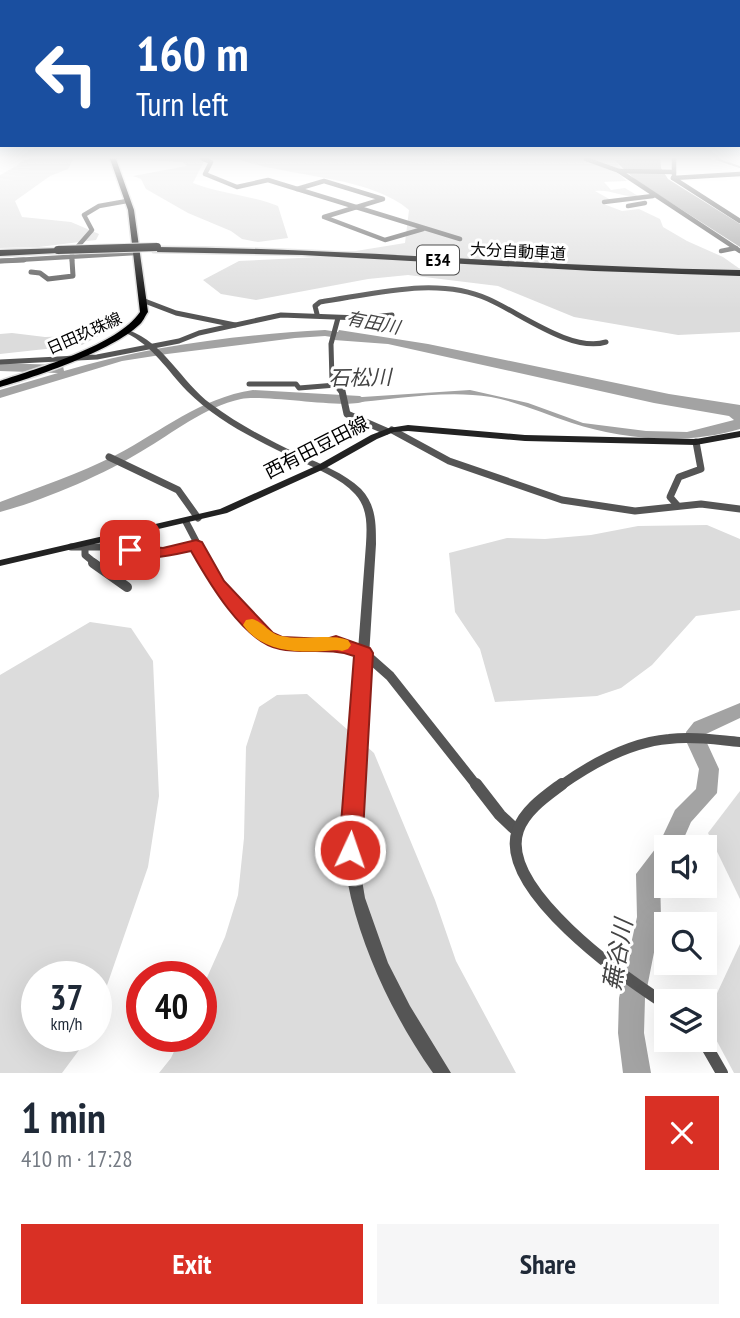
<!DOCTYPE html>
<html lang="en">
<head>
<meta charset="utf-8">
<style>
	body { margin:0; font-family:"PT Sans Narrow","Noto Sans JP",sans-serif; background:#f6f6f7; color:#1f2937; height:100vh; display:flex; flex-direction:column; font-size:26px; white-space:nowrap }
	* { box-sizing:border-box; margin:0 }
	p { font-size:23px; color:#747a83 }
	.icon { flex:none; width:38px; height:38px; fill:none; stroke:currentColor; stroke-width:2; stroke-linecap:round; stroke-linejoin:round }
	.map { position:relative; height:1073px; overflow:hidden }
	.details { display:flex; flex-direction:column; background:#fff; flex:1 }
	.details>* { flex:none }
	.top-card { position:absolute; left:0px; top:0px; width:740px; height:147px; box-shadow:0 7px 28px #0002; background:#1a4fa0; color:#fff; overflow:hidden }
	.fabs { position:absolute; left:654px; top:835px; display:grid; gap:14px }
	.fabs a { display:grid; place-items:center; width:63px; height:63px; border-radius:0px; background:#fff; box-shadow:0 7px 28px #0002; font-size:35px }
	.speed { position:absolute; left:21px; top:961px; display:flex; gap:14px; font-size:35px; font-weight:700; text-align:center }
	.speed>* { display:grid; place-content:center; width:91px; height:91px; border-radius:50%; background:#fff; box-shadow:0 7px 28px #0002; line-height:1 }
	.speed small { font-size:18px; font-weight:400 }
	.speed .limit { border:10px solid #d22; background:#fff; color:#111 }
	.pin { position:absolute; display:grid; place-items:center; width:60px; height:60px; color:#fff; margin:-30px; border-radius:14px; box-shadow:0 4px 10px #0006 }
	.me { position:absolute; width:77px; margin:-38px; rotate:3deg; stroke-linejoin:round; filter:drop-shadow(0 0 5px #0008) }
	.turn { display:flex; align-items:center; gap:24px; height:147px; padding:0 21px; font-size:32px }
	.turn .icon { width:91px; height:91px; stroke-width:2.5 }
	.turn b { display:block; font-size:49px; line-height:60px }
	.round { display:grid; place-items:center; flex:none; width:74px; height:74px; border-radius:0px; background:#f6f6f7 }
	.summary { display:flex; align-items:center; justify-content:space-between; height:119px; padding:0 21px }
	h1 { font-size:42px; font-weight:700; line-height:52px }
	.cta { display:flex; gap:14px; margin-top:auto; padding:14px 21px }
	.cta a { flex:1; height:80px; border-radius:0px; background:#d93025; color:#fff; font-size:28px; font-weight:700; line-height:80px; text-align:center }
	.cta a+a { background:#f6f6f7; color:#1f2937 }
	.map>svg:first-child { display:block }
</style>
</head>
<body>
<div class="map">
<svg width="740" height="1073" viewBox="0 0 740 1073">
	<rect width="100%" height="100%" fill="#fff"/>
	<g fill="#dcdcdc">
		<path d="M 23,159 L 73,159 L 68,169 L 50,176 L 15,201 L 22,217 L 71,222 L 99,234 L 96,240 L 39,247 L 0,248 L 0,175 L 18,165 Z"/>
		<path d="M 125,159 L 199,159 L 204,161 L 193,183 C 221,194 250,195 278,206 L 288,238 L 258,242 L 242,239 L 231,231 L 188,213 L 146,189 L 141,179 L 133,176 L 187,166 L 183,162 Z"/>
		<path d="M 238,159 L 434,159 L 450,161 L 458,159 L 614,159 L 622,170 L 615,171 L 627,181 L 604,182 L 611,190 L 625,188 L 638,196 C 623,198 611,189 595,191 L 611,200 L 601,203 L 622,211 L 639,209 L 660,219 L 663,227 L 687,241 L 723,257 L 740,269 L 740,332 L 678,335 L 574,317 L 498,286 L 408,275 L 368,279 L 256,300 L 221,294 L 203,280 L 239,261 L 319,257 L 405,243 L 409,210 C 368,175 289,178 238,159 Z"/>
		<path d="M 12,333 L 45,337 L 100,335 L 82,345 L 0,354 L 0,334 Z"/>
		<path d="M 707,525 L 740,539 L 740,610 L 696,616 L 652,665 L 621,688 L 597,696 L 495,702 L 480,649 L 455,612 L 449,553 L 507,538 L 545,539 L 591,535 L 638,526 Z"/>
		<path d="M 90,622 L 131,628 L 153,661 L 159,796 L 148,867 L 96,1017 L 96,976 L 37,976 L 37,1036 L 89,1036 L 88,1038 L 62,1073 L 0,1073 L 0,675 Z"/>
		<path d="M 307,694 L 374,753 L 435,900 L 456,961 L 516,1073 L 159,1073 L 171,1058 L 181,1036 L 201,1036 L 201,991 L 225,937 L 238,895 L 244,838 L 246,747 L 259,707 L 277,695 Z"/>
		<path d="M 740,791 L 740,899 L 708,833 Z"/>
		<path d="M 740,944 L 740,1073 L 734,1073 L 705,1019 Z"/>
	</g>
	<g fill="#a3a3a3">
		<path d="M 660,159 L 661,168 L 668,179 L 740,224 L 740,247 L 637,181 L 614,160 Z"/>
		<path d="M 339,330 L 428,344 L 669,394 L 740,405 L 740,429 C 688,445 623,440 572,423 C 545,414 518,402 491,397 C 444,389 394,400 347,403 L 347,398 L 470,390 L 528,403 L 583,423 L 646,431 L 687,432 L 734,420 L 729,416 L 654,403 L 388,344 L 334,340 Z"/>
	</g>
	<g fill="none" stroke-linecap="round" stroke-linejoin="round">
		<path stroke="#a3a3a3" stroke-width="2" d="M 716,159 L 740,167"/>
		<g fill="#a3a3a3" fill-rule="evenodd">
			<path d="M 325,330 L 351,334 L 357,337 L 351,340 L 325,336 L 295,338 L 167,354 L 122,361 L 0,398 L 0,390 L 58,373 L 0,371 L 0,363 L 59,365 L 63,366 L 64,371 C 148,346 237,335 325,330 Z"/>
			<path d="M 253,390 L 360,396 L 366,400 C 354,411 267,394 241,399 C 204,407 173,433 142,451 C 105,474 42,501 0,512 L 0,502 C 39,487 79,474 116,455 C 162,431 200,398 253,390 Z"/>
			<path d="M 740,703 L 740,718 L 706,734 L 707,743 L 719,769 L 717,793 L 691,822 L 680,847 L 667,847 L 667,868 L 660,877 L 661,917 L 645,998 L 644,1033 L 651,1073 L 623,1073 L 618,1033 L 619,998 L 637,917 L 636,874 L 659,844 L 675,810 L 696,789 L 699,769 L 687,743 L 686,732 L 694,722 Z"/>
		</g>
		<defs>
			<path id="primary" d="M 110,159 L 116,159 L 134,210 L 148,312 C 145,316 143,322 139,325 C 113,350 36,377 0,387 L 0,381 C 38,368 118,345 140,312 L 128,210 Z"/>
			<g id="motorway">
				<path d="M 156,247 C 351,248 545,267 740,270 L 740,276 L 594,271 L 302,255 L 153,252 L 153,248 Z"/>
				<path d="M 61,248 L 62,250 L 58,253 L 0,256 L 0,250 Z"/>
			</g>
		</defs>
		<use href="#primary" stroke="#dbdbdb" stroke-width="3"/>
		<use href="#motorway" stroke="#dbdbdb" stroke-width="3"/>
		<g stroke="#555" stroke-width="4.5">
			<path d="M 203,159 L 211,162 L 205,174 L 237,187 L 268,180 L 460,239"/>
			<path d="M 586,159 L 619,171 L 740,251"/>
			<path d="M 674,159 L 674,176"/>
			<path d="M 619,171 L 674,172"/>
			<path d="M 673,178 L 740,221"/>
			<path d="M 673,178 L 740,174"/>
			<path d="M 297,189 L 324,181 L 383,199 L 324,217 L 385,240 L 423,229"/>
			<path d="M 604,202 L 653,196"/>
			<path d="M 628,206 L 645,203"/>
			<path d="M 721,251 L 736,248"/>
			<path d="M 0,261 L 135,253"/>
			<path d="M 72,261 L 72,253 L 92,230 L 84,215 L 99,206 L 127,201"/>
		</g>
		<g stroke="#555" stroke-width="5">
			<path d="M 0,261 L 24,260"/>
			<path d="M 31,272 L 40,273 L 48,279 L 73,276 L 72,260"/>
			<path d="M 142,300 L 176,313 L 235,325"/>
			<path d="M 317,314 L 315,306 L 320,302 C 374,294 437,276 488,299 C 520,313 572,353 606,342"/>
			<path d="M 338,318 L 331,344 L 332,381 L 342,393"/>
			<path d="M 0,362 L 97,357 L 179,341 L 199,333 L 281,315 L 360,318 L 392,315"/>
			<path d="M 249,384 L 296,384 L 299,388 L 336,385"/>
		</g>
		<g stroke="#555" stroke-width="7">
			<path d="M 342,391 L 347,414 L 386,431"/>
			<path d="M 392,430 L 449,461 L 562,500 L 635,511 L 701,504 L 740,509"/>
			<path d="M 109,457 L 178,490 L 198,518"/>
			<path d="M 677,505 L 670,497 L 679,477 L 701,469 L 696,442"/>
			<path d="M 186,522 L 208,564"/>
			<path d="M 71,547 L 107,547 L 152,553 L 196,545"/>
			<path d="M 85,547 L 85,555 L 96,564"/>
		</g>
		<g stroke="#555" stroke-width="10">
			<path d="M 93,563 L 127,587"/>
			<path d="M 207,563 C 218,585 245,622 265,637 C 277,646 322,647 336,642 L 364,653 L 390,676 L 477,786"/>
			<path d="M 560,786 C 591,764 631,742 669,739 C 693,736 717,740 740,742"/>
		</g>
		<g stroke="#555" stroke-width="12">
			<path d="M 476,784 L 500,815 L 517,831"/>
			<path d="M 562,784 C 546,796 525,810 518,830 C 497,889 625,978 667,1005"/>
			<path d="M 703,1040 L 722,1073"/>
		</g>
		<path fill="#555" fill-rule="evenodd" d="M 128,330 C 165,343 181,382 211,404 C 239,425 269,440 300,455 C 321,464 344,473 361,489 C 376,505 376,523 376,544 L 357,850 L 365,898 L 388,963 L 410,1006 L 451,1073 L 433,1073 C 396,1020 367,961 351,898 C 347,882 346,866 343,850 L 366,544 C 367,526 368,508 355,494 C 340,478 319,470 300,461 C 273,448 245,435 220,418 C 208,410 197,401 187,391 C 167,370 153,346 126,333 L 126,331 Z"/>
		<path fill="#222" fill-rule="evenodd" d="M 408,425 L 525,435 L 696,439 L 740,431 L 740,437 L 696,445 L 525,441 L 408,431 L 394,432 L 377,439 L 324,469 L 227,513 L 0,566 L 0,560 L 220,509 L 318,465 L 371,435 L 389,428 Z"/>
		<use href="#primary" fill="#000" fill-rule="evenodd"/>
		<use href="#motorway" fill="#000" fill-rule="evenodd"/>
		<defs>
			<path id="motorway-bridge" d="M 58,250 L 157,247"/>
		</defs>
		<use href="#motorway-bridge" stroke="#dbdbdb" stroke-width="10" stroke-linecap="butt"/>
		<use href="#motorway-bridge" stroke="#000" stroke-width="8"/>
	</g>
	<linearGradient id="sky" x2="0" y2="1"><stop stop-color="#8cadcc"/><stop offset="0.51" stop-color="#fff"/><stop offset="1" stop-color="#fff" stop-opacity="0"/></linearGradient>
	<rect width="740" height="309" fill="url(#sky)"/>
	<path fill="#d93025" stroke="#8d1f18" stroke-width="2" d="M 196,540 L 202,542 L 224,581 L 273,633 L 282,637 L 326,639 L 336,636 L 370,648 L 373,653 L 362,850 L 358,857 L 350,860 L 342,857 L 339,850 L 354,656 C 330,647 305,654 280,649 C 244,643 208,581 191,551 C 173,555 136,564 122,550 L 130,545 L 163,548 Z"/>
	<path fill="#f59e0b" d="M 252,619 C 264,622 269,634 281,636 C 303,641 328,633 348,640 L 351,645 L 348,649 L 342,651 C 335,649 332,651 325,651 C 296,653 261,651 243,625 L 246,620 Z"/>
	<g text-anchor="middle" stroke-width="6" stroke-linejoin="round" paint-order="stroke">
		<g font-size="16" fill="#000" stroke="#fff">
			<text transform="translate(518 251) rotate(3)" y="6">大分自動車道</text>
			<text transform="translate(84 333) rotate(-24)" y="6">日田玖珠線</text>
		</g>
		<rect fill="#fff" stroke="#4c4c4c" stroke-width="2" x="417" y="245.5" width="42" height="29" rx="5"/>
		<g font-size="18" font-weight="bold" fill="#000">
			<text x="438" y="266">E34</text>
		</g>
		<g font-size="18" font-style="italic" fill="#444" stroke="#fff">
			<text transform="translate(373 323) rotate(11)" y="6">有田川</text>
		</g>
		<g font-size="19" fill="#000" stroke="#fff">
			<text transform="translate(316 447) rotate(-27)" y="7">西有田豆田線</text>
		</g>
		<g font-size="21" font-style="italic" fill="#444" stroke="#fff">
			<text transform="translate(360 378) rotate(-1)" y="7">石松川</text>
		</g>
		<g font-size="24" font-style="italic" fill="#444" stroke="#fff">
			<text transform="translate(618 955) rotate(-80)" y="8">蕪谷川</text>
		</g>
	</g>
</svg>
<div class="fabs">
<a><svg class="icon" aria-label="sound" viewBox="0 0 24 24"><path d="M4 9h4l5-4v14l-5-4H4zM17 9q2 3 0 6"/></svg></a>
<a><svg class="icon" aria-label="search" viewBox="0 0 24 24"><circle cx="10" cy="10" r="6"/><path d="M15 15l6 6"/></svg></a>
<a><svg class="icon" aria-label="layers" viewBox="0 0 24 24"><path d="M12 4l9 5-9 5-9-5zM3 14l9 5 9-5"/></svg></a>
</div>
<div class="speed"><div>37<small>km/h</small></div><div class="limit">40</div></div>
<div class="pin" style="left:130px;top:550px;background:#d93025"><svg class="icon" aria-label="arrive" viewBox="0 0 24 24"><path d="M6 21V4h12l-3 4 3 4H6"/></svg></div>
<svg class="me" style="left:350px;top:850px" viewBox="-20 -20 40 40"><circle r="17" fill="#d93025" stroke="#fff" stroke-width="3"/><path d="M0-11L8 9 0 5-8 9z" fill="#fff"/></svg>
<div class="top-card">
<div class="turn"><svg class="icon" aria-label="left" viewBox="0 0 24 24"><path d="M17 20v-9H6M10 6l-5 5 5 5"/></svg><div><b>160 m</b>Turn left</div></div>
</div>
</div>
<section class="details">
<div class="summary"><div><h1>1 min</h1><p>410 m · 17:28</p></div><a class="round" style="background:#d93025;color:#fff"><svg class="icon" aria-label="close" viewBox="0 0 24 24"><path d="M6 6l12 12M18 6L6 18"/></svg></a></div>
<div class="cta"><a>Exit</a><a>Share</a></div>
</section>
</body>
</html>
